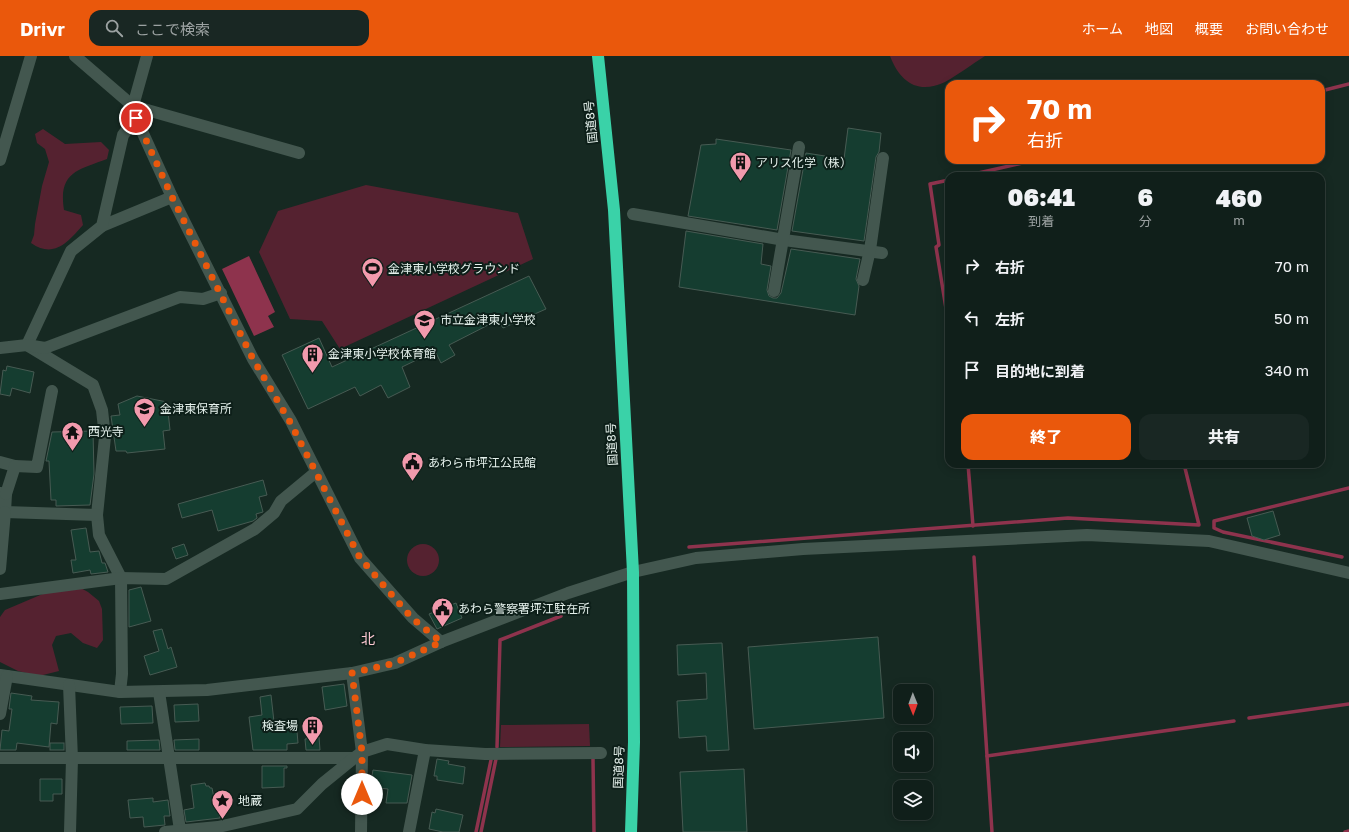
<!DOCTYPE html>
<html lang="ja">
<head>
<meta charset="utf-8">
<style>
	body { margin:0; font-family:"Golos Text","Noto Sans JP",sans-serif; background:#192723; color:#f1f3f6; height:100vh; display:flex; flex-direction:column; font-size:15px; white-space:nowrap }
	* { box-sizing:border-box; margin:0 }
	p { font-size:13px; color:#9ca2a2 }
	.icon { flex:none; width:22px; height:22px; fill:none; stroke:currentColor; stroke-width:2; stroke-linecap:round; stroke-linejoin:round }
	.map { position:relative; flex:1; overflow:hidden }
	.details { position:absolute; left:945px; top:116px; width:380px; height:296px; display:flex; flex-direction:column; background:#101f1a; border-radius:12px; box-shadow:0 2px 10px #0003,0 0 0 1px #303d39 }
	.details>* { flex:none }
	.banner { position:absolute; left:945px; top:24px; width:380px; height:84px; border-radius:12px; box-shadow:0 2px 10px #0003,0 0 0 1px #303d39; background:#ea580c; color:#fff; overflow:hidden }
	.needle { width:26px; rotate:179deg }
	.tools { position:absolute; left:893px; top:628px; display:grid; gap:8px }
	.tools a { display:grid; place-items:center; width:40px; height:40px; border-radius:8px; background:#101f1a; box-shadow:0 2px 10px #0003,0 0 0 1px #303d39; font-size:20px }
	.pin { position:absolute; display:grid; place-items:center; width:34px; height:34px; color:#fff; margin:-17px; border:2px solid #fff; border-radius:50%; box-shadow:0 1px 4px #0007 }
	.me { position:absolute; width:44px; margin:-22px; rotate:0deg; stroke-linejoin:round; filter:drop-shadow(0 0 3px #0008) }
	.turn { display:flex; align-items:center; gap:14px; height:84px; padding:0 16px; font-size:18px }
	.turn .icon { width:52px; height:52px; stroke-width:2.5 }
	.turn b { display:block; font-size:28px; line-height:34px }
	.eta { display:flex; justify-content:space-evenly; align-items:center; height:68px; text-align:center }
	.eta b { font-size:24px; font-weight:800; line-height:28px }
	.action { display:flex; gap:8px; margin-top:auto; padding:8px 16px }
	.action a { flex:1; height:46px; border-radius:12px; background:#ea580c; color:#fff; font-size:16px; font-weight:800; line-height:46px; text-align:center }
	.action a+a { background:#192723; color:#f1f3f6 }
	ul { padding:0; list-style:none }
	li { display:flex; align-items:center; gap:12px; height:52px; padding:0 16px }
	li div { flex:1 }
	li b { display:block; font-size:15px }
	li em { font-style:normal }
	header { display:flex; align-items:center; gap:24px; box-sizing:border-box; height:56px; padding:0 20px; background:#ea580c; color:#fff }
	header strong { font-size:19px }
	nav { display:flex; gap:22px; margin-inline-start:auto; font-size:14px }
	.search { width:280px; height:36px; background:#192723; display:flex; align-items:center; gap:10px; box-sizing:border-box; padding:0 14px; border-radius:12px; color:#9ca2a2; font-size:15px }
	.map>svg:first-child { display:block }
</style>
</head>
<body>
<header>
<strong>Drivr</strong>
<div class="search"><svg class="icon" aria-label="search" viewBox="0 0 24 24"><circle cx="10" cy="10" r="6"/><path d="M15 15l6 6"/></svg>ここで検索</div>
<nav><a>ホーム</a><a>地図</a><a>概要</a><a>お問い合わせ</a></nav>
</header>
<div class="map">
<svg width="1349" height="776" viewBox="0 0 1349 776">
	<rect width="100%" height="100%" fill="#162922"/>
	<g fill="#552230">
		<path d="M 890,0 L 985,0 C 972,8 958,19 945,26 C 918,39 900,26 890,0 Z"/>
		<path d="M 43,73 L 65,88 L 101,86 L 109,94 L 107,103 C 78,114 58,116 64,154 L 81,159 L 83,169 C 68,186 54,203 31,187 L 34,179 L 35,168 L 42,130 L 49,106 L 45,93 L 37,87 L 35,78 Z"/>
		<path d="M 366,129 L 518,157 L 533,203 L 340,293 L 322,265 L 290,263 L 259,196 L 278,155 Z"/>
		<circle cx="423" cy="504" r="16"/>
		<path d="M 77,530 L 88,536 L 99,545 L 102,553 L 103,584 L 97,592 L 83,587 L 71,577 L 56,580 L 52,589 L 59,615 L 39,620 L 18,615 L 0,606 L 0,561 L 5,554 L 52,534 Z"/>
		<path d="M 589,668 L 590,690 L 500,691 L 501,669 Z"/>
	</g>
	<path fill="#8e334d" d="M 249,200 L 275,256 L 268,260 L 274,271 L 254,280 L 222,213 Z"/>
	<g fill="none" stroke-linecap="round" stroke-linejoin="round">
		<g stroke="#8e334d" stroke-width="3.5">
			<path d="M 1321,35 L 1349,28"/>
			<path d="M 965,120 L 1036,104"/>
			<path d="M 949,124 L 930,128 L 939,189 L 936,191 L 949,271"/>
			<path d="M 968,408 L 973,470"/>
			<path d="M 689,491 L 1068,462 L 1199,469 L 1184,408"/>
			<path d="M 974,501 L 992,776"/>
			<path d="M 1342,501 L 1223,476 L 1214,472 L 1214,465 L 1349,432"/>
			<path d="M 1249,662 L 1349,648"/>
			<path d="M 497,691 L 500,584 L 561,560"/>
			<path d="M 987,700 L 1234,665"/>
			<path d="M 593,703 L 594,776"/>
			<path d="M 476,776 L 491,704"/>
			<path d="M 481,776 L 496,703"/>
			<path d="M 1345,776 L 1349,775"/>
		</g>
	</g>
	<g fill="#153d30" stroke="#475b53">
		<path d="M 848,72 L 881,77 L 879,96 L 876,101 L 864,185 L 792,175 L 806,97 L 844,103 Z"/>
		<path d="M 716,83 L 791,94 L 777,174 L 688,160 L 701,89 L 716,88 Z"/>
		<path d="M 686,175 L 763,188 L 761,208 L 771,210 L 767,234 L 769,240 L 773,242 L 777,242 L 781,237 L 791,193 L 860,203 L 856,223 L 859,230 L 855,259 L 679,231 Z"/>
		<path d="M 529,220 L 546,253 L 503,272 L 498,264 L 449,289 L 455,299 L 441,307 L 435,295 L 402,311 L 410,331 L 388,342 L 381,329 L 360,340 L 355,331 L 308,353 L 282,299 L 319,282 L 332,311 Z"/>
		<path d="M 7,310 L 34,316 L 30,337 L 12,332 L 10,340 L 0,338 L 3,314 L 6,315 Z"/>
		<path d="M 137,340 L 167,346 L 170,374 L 163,375 L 165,393 L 127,397 L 126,395 L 116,395 L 111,360 L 120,359 L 118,348 Z"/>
		<path d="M 93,375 L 94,418 L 90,449 L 56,450 L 56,444 L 51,444 L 49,405 L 46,405 L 52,376 Z"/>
		<path d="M 263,424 L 267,439 L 259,441 L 263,456 L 256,458 L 257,462 L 253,465 L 218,475 L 212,454 L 182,462 L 178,448 Z"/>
		<path d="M 1273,455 L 1280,479 L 1264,484 L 1252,480 L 1247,462 Z"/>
		<path d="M 86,472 L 90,496 L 99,495 L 102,507 L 105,507 L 108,516 L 91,518 L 90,514 L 73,517 L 71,504 L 76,504 L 71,474 Z"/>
		<path d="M 184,488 L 188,499 L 176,503 L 172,492 Z"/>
		<path d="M 141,531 L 151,565 L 129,571 L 129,534 Z"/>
		<path d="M 456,547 L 462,562 L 437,573 L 429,558 Z"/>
		<path d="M 162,573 L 168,593 L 171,591 L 177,611 L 150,619 L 144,600 L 159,595 L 153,575 Z"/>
		<path d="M 878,581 L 884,662 L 754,673 L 748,591 Z"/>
		<path d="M 722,587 L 729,694 L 707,695 L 706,680 L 679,682 L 677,645 L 707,643 L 706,617 L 678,619 L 677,589 Z"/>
		<path d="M 344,628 L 347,650 L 325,654 L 322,631 Z"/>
		<path d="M 11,637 L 32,640 L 31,644 L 59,646 L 57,668 L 51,667 L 49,691 L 17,687 L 16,694 L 0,694 L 2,674 L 9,675 L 12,653 L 9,653 Z"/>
		<path d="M 271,639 L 274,666 L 296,664 L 298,687 L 287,688 L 287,694 L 253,694 L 249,661 L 262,659 L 260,641 Z"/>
		<path d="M 198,648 L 199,665 L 175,666 L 174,649 Z"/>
		<path d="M 152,650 L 153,667 L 121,668 L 120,651 Z"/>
		<path d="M 319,681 L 320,694 L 306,694 L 305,683 Z"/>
		<path d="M 199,683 L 199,694 L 175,694 L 174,684 Z"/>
		<path d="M 159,684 L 160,694 L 127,694 L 127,685 Z"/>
		<rect x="50" y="687" width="14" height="7"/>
		<path d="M 437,703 L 449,705 L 448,708 L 465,711 L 463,728 L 437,724 L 437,720 L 434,720 Z"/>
		<path d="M 262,710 L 287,710 L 287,712 L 284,712 L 284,731 L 262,732 Z"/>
		<path d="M 744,713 L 747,776 L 683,776 L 680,716 Z"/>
		<path d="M 373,714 L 412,719 L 407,747 L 386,747 L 388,733 L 370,731 Z"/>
		<path d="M 40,723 L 62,723 L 62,738 L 53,738 L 53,745 L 40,745 Z"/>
		<path d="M 205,727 L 206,730 L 209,730 L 210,732 L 212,732 L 214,742 L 217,741 L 220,762 L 186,766 L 184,754 L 194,752 L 191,729 Z"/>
		<path d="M 153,742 L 153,746 L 168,744 L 170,760 L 164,760 L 165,769 L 144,771 L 143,761 L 130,762 L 128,744 Z"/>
		<path d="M 436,753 L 463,759 L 459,776 L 443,776 L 429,773 L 432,756 L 435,757 Z"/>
	</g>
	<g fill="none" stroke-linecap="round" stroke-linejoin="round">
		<g stroke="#43574f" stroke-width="12">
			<path d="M 75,0 L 133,50 L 136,62 L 172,141 L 253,303 L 291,365 L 360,502 L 413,562 L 441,586"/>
			<path d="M 147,0 L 133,50 L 299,97"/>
			<path d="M 0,104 L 31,0"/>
			<path d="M 633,158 L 784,184 L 882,197"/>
			<path d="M 102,170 L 172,141"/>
			<path d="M 863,224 L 870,194 L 883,102"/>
			<path d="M 774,235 L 799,91"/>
			<path d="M 27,289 L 93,329 L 102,354 L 105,381 L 97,459 L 99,479 L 121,522 L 122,618 L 120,636"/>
			<path d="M 27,289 L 71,195 L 102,170 L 123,79 L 136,62"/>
			<path d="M 0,292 L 27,289 L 45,292 L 180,241 L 203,243 L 221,237"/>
			<path d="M 0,406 L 15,410"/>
			<path d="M 0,437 L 6,438 L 5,456 L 97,459"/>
			<path d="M 6,438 L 15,410 L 37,411 L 52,335"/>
			<path d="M 0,513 L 5,456"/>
			<path d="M 0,538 L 121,522 L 166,523 L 255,473 L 274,457 L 281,445 L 316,416"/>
			<path d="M 352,617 L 362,696 L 361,776"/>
			<path d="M 0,619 L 120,636 L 207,634 L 352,617 L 395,607 L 441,586 L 568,537 L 633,516 L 696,502 L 803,493 L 1087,479 L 1209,485 L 1349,517"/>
			<path d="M 69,629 L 72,703 L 70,776"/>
			<path d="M 159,636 L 180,774"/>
			<path d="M 0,658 L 7,620"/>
			<path d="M 0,702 L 354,702"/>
			<path d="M 165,776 L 218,771 L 297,753 L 322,728 L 354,702 L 362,696 L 387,688 L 425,694 L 485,698 L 601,697"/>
			<path d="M 409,776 L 425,694"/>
		</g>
		<path stroke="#3ad2a8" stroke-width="12" d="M 598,0 L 614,154 L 633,516 L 634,686 L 631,776"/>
	</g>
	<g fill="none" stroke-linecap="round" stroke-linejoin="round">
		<path stroke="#ea580c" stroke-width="7" stroke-dasharray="0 12.6" d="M 136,62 L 172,141 L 253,303 L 290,366 L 360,502 L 412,562 L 441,586 L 395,607 L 352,617 L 362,696 L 362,738"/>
	</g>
	<defs>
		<symbol id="building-pin" viewBox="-11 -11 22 30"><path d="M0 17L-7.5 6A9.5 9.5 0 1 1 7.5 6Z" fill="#f29aad" stroke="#0d1f19"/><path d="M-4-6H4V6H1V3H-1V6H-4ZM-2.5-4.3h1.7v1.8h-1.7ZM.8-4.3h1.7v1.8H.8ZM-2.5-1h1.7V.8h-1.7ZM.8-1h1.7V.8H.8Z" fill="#111"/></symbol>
		<symbol id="stadium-pin" viewBox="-11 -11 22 30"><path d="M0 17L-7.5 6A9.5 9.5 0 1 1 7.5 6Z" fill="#f29aad" stroke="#0d1f19"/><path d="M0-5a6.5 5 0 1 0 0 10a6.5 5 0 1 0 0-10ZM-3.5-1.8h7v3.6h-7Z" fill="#111"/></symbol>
		<symbol id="school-pin" viewBox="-11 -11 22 30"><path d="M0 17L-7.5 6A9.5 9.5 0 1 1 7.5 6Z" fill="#f29aad" stroke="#0d1f19"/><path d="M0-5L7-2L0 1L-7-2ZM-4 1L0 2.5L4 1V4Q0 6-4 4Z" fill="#111"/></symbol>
		<symbol id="temple-pin" viewBox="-11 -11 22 30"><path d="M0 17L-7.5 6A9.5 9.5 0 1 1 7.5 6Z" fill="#f29aad" stroke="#0d1f19"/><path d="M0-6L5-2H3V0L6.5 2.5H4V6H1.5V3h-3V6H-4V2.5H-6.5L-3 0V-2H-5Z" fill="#111"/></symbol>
		<symbol id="civic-pin" viewBox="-11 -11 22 30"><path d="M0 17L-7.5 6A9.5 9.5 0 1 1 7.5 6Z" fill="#f29aad" stroke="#0d1f19"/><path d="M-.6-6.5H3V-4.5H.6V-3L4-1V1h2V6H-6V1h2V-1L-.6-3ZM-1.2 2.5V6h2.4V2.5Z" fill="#111"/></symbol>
		<symbol id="sight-pin" viewBox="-11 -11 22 30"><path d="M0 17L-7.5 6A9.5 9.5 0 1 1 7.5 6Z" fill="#f29aad" stroke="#0d1f19"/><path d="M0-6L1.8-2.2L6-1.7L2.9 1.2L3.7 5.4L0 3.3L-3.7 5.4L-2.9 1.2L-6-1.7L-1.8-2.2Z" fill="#111"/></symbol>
	</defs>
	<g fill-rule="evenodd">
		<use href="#building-pin" x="728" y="94" width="25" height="34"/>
		<use href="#stadium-pin" x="360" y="200" width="25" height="34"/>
		<use href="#school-pin" x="412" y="252" width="25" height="34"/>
		<use href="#building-pin" x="300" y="286" width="25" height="34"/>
		<use href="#school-pin" x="132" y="340" width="25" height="34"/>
		<use href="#temple-pin" x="60" y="364" width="25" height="34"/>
		<use href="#civic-pin" x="400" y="394" width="25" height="34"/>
		<use href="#civic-pin" x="430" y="540" width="25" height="34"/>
		<use href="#building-pin" x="300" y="658" width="25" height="34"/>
		<use href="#sight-pin" x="210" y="732" width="25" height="34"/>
	</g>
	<g text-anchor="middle" stroke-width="4" stroke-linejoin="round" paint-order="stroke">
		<g font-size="12" fill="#e5f1ec" stroke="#0d1f19">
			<text transform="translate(591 66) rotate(-96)" y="4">国道8号</text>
			<text transform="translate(612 388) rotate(-93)" y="4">国道8号</text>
			<text transform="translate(619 711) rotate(-88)" y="4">国道8号</text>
		</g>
		<g font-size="12" fill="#e5f1ec" stroke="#0d1f19" text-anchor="start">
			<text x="756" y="111">アリス化学（株）</text>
			<text x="388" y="217">金津東小学校グラウンド</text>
			<text x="440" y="268">市立金津東小学校</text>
			<text x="328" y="302">金津東小学校体育館</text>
			<text x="160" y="357">金津東保育所</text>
			<text x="88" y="380">西光寺</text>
			<text x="428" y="411">あわら市坪江公民館</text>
			<text x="458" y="557">あわら警察署坪江駐在所</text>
			<text x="298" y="674" text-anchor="end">検査場</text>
			<text x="238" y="749">地蔵</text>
		</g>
		<g font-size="14" fill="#fbc7d1" stroke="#0d1f19">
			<text x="368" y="588">北</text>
		</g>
	</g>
</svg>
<div class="tools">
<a><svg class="needle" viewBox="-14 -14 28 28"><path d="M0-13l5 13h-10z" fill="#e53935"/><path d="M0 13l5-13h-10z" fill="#9ca2a2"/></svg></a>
<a><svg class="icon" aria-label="sound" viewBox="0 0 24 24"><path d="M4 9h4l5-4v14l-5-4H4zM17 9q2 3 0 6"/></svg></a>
<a><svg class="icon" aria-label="layers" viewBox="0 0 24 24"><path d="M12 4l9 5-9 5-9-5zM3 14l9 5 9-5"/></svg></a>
</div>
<div class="pin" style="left:136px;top:62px;background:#d93025"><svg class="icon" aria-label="arrive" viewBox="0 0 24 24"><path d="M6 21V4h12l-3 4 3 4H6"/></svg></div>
<svg class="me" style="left:362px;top:738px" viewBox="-20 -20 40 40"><circle r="19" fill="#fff"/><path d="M0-13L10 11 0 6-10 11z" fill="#ea580c"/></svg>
<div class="banner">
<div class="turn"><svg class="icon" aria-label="right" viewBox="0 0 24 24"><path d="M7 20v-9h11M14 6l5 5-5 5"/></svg><div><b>70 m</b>右折</div></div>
</div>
<section class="details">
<div class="eta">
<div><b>06:41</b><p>到着</p></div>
<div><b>6</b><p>分</p></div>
<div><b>460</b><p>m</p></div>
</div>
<ul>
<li><svg class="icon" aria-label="right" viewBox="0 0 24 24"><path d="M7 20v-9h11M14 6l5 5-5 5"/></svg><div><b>右折</b></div><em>70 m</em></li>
<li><svg class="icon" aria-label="left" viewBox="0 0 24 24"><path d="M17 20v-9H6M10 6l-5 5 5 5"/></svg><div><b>左折</b></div><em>50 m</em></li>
<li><svg class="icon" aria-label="arrive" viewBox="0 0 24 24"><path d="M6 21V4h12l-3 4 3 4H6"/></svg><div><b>目的地に到着</b></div><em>340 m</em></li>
</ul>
<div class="action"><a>終了</a><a>共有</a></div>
</section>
</div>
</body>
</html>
